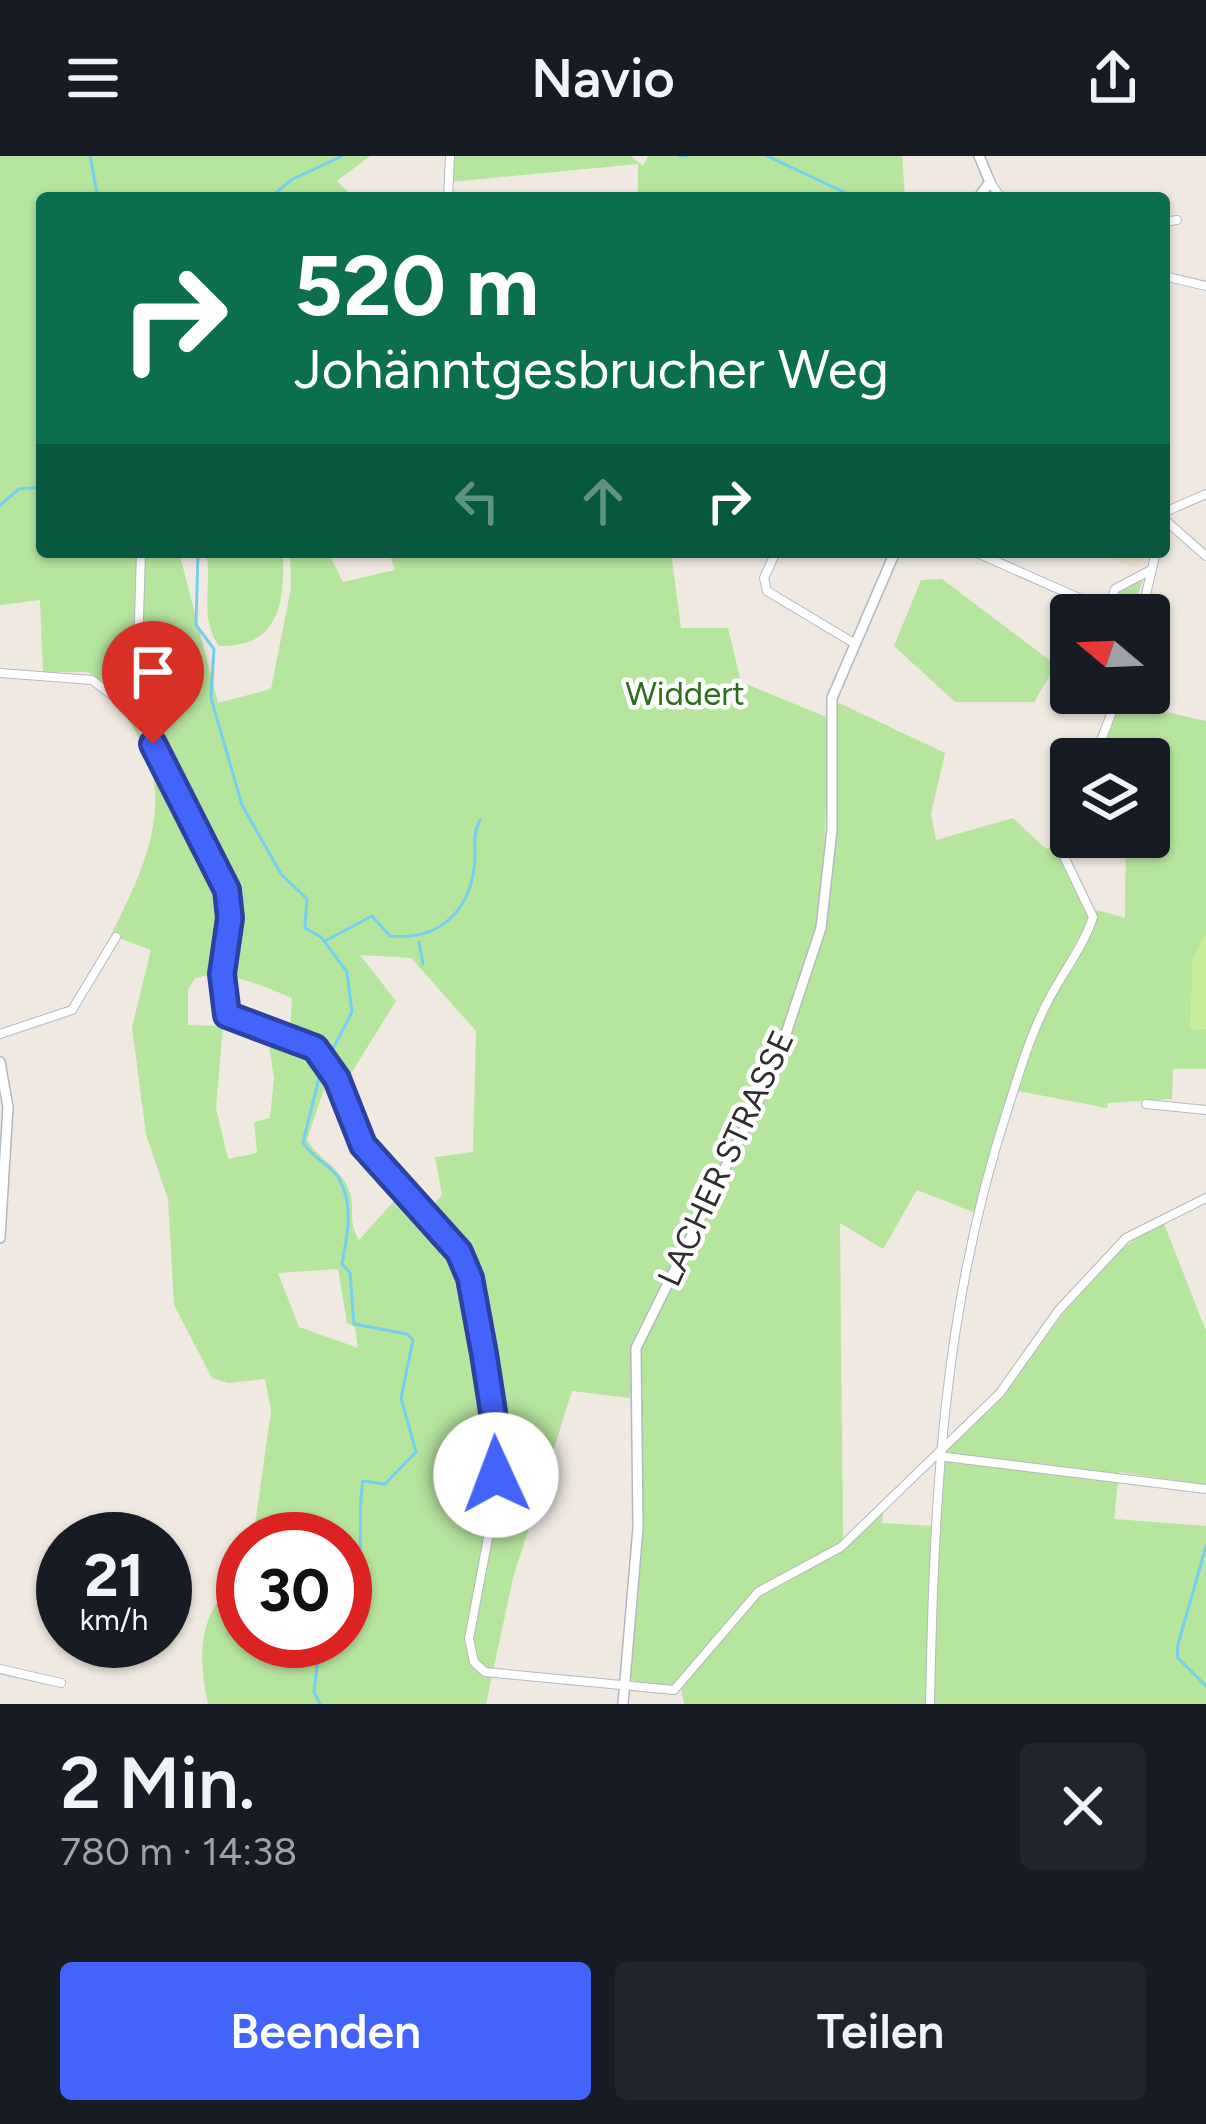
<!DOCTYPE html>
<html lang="de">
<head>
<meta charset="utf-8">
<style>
	body { margin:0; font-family:Figtree,sans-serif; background:#20242c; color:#f1f3f6; height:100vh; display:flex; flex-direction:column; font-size:45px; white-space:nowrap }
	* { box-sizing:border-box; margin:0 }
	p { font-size:39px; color:#9ea1a6 }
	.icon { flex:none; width:66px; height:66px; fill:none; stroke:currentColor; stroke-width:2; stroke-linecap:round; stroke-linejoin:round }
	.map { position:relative; height:1548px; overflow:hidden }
	.sheet { display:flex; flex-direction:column; background:#171b24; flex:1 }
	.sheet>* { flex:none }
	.banner { position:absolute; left:36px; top:36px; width:1134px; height:366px; border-radius:12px; box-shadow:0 3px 9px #0004; background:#0b6e4f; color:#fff; overflow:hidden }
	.needle { width:78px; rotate:289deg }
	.fabs { position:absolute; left:1050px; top:438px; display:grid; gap:24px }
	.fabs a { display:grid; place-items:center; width:120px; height:120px; border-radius:12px; background:#171b24; box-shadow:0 3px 9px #0004; font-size:60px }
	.speed { position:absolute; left:36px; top:1356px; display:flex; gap:24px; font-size:60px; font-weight:700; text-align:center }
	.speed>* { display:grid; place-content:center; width:156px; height:156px; border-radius:50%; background:#171b24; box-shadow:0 3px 9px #0004; line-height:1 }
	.speed small { font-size:30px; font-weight:400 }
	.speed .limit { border:18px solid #d22; background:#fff; color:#111 }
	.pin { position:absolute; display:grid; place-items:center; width:102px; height:102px; color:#fff; margin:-123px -51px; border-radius:50% 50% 50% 0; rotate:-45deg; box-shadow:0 0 12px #0007 }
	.pin .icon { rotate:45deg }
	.me { position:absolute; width:132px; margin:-66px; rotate:358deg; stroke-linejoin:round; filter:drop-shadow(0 0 9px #0008) }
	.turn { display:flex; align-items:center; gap:42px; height:252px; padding:0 60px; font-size:54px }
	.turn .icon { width:156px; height:156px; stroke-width:2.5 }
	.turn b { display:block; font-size:84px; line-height:102px }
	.lanes { display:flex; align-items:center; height:114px; padding:0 60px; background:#0003; justify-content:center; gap:60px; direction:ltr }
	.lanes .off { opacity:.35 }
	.round { display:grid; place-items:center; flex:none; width:126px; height:126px; border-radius:12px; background:#20242c }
	.headline { display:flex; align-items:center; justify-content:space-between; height:204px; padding:0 60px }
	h1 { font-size:72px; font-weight:600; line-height:90px }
	.button { display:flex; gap:24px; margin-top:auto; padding:24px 60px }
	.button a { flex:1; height:138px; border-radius:12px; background:#4264fb; color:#fff; font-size:48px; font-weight:600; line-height:138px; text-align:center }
	.button a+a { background:#20242c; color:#f1f3f6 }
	header { display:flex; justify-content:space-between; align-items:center; height:156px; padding:0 60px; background:#171b24; font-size:54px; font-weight:600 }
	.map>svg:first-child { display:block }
</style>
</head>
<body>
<header><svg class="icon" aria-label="menu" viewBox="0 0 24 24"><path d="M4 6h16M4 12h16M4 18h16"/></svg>Navio<svg class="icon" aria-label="share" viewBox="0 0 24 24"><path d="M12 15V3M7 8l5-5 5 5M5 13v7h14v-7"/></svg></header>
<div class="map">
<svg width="1206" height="1548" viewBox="0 0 1206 1548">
	<rect width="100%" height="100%" fill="#efe9e1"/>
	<path fill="#f0e6d1" d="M 1096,396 L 1150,396 L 1137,413 Z"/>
	<g fill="#b6e59e" fill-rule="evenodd">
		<path d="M 0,0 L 370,0 L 337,25 L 354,42 L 42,42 L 42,396 L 179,396 L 218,547 L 271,533 L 291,432 L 290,396 L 328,396 L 343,426 L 395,414 L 389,396 L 671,396 L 681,472 L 728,472 L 741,526 L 829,562 L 822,757 L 772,909 L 697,1069 L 636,1177 L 630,1242 L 572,1235 L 513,1422 L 486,1548 L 208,1548 C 200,1512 197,1474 220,1442 C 228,1431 236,1424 243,1410 L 243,1485 L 345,1485 L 345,1383 L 253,1383 L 271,1255 L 265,1223 L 228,1227 L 212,1222 L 174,1149 L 168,1043 L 146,979 L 132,871 L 151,794 L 111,779 C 158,686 183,620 105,535 L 106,526 L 87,516 L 43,516 L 40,444 L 0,449 ZM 360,799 L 411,802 L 476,875 L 473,996 L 435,1001 L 442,1039 L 424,1059 L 401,1037 L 359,1084 C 348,1066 355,1055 350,1037 C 343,1012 317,1003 307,983 L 330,916 L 311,896 L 267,875 L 274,923 L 270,962 L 254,966 L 257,997 L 228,1003 L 216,952 L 223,870 L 188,869 L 188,834 L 195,822 C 226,813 263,830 292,842 L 290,875 L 318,884 L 342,932 L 396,845 ZM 338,1113 L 347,1167 L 355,1171 L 358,1192 L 299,1171 L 278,1117 Z"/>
		<path d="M 454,0 L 631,0 L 643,10 L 648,0 L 902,0 L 905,42 L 638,42 L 638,8 L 451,26 Z"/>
		<path d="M 206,396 L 283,396 C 284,445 282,491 219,490 C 198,459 213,431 206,396 Z"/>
		<path d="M 942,423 L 1056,509 L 1034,546 L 955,546 L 894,490 L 921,424 Z"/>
		<path d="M 1143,424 L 1132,455 L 1115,454 L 1114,438 Z"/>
		<path d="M 837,546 L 945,597 L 931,658 L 936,684 L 1013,662 L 1046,693 L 1053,690 L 1090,753 L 1088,768 L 1043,845 L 1005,952 L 978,1058 L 917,1034 L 883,1093 L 840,1067 L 843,1385 L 761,1429 L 674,1529 L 636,1527 L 630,1521 L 640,1190 L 778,912 L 828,758 Z"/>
		<path d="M 1120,546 L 1206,565 L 1206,779 L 1193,802 L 1191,872 L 1206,873 L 1206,913 L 1173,913 L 1172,943 L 1108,947 L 1107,952 L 1018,935 L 1043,861 L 1097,754 L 1125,762 L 1126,681 L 1149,681 L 1149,603 L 1099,603 Z"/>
		<path d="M 1163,1065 L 1206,1175 L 1206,1329 L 1119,1316 L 1114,1363 L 1206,1370 L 1206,1548 L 932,1548 L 944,1292 C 966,1271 993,1251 1012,1227 C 1060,1165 1092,1104 1163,1065 Z"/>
		<path d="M 883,1351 L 882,1367 L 931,1370 L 927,1548 L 684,1548 L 681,1533 L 759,1439 L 846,1391 Z"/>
	</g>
	<path fill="#c9ec9a" d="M 1206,779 L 1206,873 L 1190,872 L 1193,802 Z"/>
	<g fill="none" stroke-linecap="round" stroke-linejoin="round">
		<g stroke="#75cff0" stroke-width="3">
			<path d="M 90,0 L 98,42"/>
			<path d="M 680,0 L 687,0"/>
			<path d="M 767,0 L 846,37"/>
			<path d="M 270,42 L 291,24 L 342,0"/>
			<path d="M 0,349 L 19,333 L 42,331"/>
			<path d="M 198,396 L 196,469 L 214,493 L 211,542 L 242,649 L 281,718 L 307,743 L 305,772 L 321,781 L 347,816 L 352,856 L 320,918 L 303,986 C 311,1001 328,1007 338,1021 C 355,1049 347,1080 342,1108 L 350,1117 L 354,1168 L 407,1178 L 413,1184 L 401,1242 L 416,1296 L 385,1328 L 363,1325 C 355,1366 370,1420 345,1455"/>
			<path d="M 325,785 L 372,760 L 390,780 C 442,785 473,752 475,701 C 475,687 473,677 480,664"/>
			<path d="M 419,786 L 423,808"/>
			<path d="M 1206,1390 L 1177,1492 L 1178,1502 L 1206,1530"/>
			<path d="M 320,1548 L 314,1536 L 320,1485"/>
		</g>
		<defs>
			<g id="minor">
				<path d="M 990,26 L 1001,42"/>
				<path d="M 448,42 L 450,0"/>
				<path d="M 1164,66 L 1177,64"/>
				<path d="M 1164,120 L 1206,130"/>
				<path d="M 1165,356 L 1206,338"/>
				<path d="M 1165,364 L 1206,400"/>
				<path d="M 141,396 L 138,495 L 153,587"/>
				<path d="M 776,396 L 764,422 L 767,435 L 852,486"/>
				<path d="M 975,396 L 1117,459"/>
				<path d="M 1108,454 L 1115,433 L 1151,414"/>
				<path d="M 1141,459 L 1156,396"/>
				<path d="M 0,517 L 92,524 L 123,547 L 153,588 L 227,734 L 230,762 L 222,825 L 227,859 L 315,892 L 334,917 L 363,989 L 466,1108 L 498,1288 L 491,1366 L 469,1483 L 474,1506 L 485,1516 L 674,1534 L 758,1436 L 841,1391 L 1000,1237 L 1058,1155 L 1126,1082 L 1206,1042"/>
				<path d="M 1094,603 L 1119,537"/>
				<path d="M 0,878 L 72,854 L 116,781"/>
				<path d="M 1146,948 L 1206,954"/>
				<path d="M 938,1300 L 1206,1333"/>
				<path d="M 0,1513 L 61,1527"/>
				<path d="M 930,1548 C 934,1342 943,1150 1008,952 C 1019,918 1029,882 1046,849 C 1060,820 1083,792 1093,761 L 1059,690 L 1071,647"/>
			</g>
			<g id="tertiary">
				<path d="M 978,42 L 990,26 L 979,0"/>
				<path d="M 0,906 L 8,951 L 0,1082"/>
				<path d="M 623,1548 L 638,1372 L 636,1192 L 775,911 L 821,772 L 832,674 L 832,542 L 895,396"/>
			</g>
		</defs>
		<use href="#minor" stroke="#b4b7c1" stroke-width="10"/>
		<use href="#tertiary" stroke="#b4b7c1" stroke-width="12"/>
		<use href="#minor" stroke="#fff" stroke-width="8"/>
		<use href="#tertiary" stroke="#fff" stroke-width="9"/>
	</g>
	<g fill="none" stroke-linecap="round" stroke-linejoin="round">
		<defs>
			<path id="route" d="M 153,588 L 227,734 L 230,762 L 222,818 L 227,859 L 315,892 L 337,923 L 363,989 L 459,1096 L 470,1122 L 484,1198 L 498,1288 L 496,1319"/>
		</defs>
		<use href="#route" stroke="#2b41a3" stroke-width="30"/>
		<use href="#route" stroke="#4264fb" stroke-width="21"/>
	</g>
	<g text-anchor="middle" stroke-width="9" stroke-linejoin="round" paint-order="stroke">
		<g font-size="33" fill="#2c6e1b" stroke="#fff">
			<text x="685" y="549">Widdert</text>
		</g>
		<g font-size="33" fill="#2e2e2e" stroke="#fff">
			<text transform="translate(725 1002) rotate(-65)" y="12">LACHER STRASSE</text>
		</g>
	</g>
</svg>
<div class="fabs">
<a><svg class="needle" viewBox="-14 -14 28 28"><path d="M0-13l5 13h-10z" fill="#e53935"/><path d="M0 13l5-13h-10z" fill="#9ea1a6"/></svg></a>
<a><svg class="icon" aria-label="layers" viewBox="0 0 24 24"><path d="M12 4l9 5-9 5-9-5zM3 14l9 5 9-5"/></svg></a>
</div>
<div class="speed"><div>21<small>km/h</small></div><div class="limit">30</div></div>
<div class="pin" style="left:153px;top:588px;background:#d93025"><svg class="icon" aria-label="arrive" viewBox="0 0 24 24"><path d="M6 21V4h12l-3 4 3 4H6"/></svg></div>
<svg class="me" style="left:496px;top:1319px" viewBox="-20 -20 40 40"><circle r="19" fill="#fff"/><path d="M0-13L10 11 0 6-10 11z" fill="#4264fb"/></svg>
<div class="banner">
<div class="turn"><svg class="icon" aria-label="right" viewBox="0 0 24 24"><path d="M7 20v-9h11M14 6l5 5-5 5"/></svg><div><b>520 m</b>Johänntgesbrucher Weg</div></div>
<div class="lanes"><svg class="icon off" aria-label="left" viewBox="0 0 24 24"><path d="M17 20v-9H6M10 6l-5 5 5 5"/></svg><svg class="icon off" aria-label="ahead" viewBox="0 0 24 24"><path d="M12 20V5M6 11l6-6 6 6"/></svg><svg class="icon" aria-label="right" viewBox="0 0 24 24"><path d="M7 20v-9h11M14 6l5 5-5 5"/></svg></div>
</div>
</div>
<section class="sheet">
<div class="headline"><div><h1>2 Min.</h1><p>780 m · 14:38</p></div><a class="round"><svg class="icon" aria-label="close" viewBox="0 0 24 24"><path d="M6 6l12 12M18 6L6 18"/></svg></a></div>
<div class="button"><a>Beenden</a><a>Teilen</a></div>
</section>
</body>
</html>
